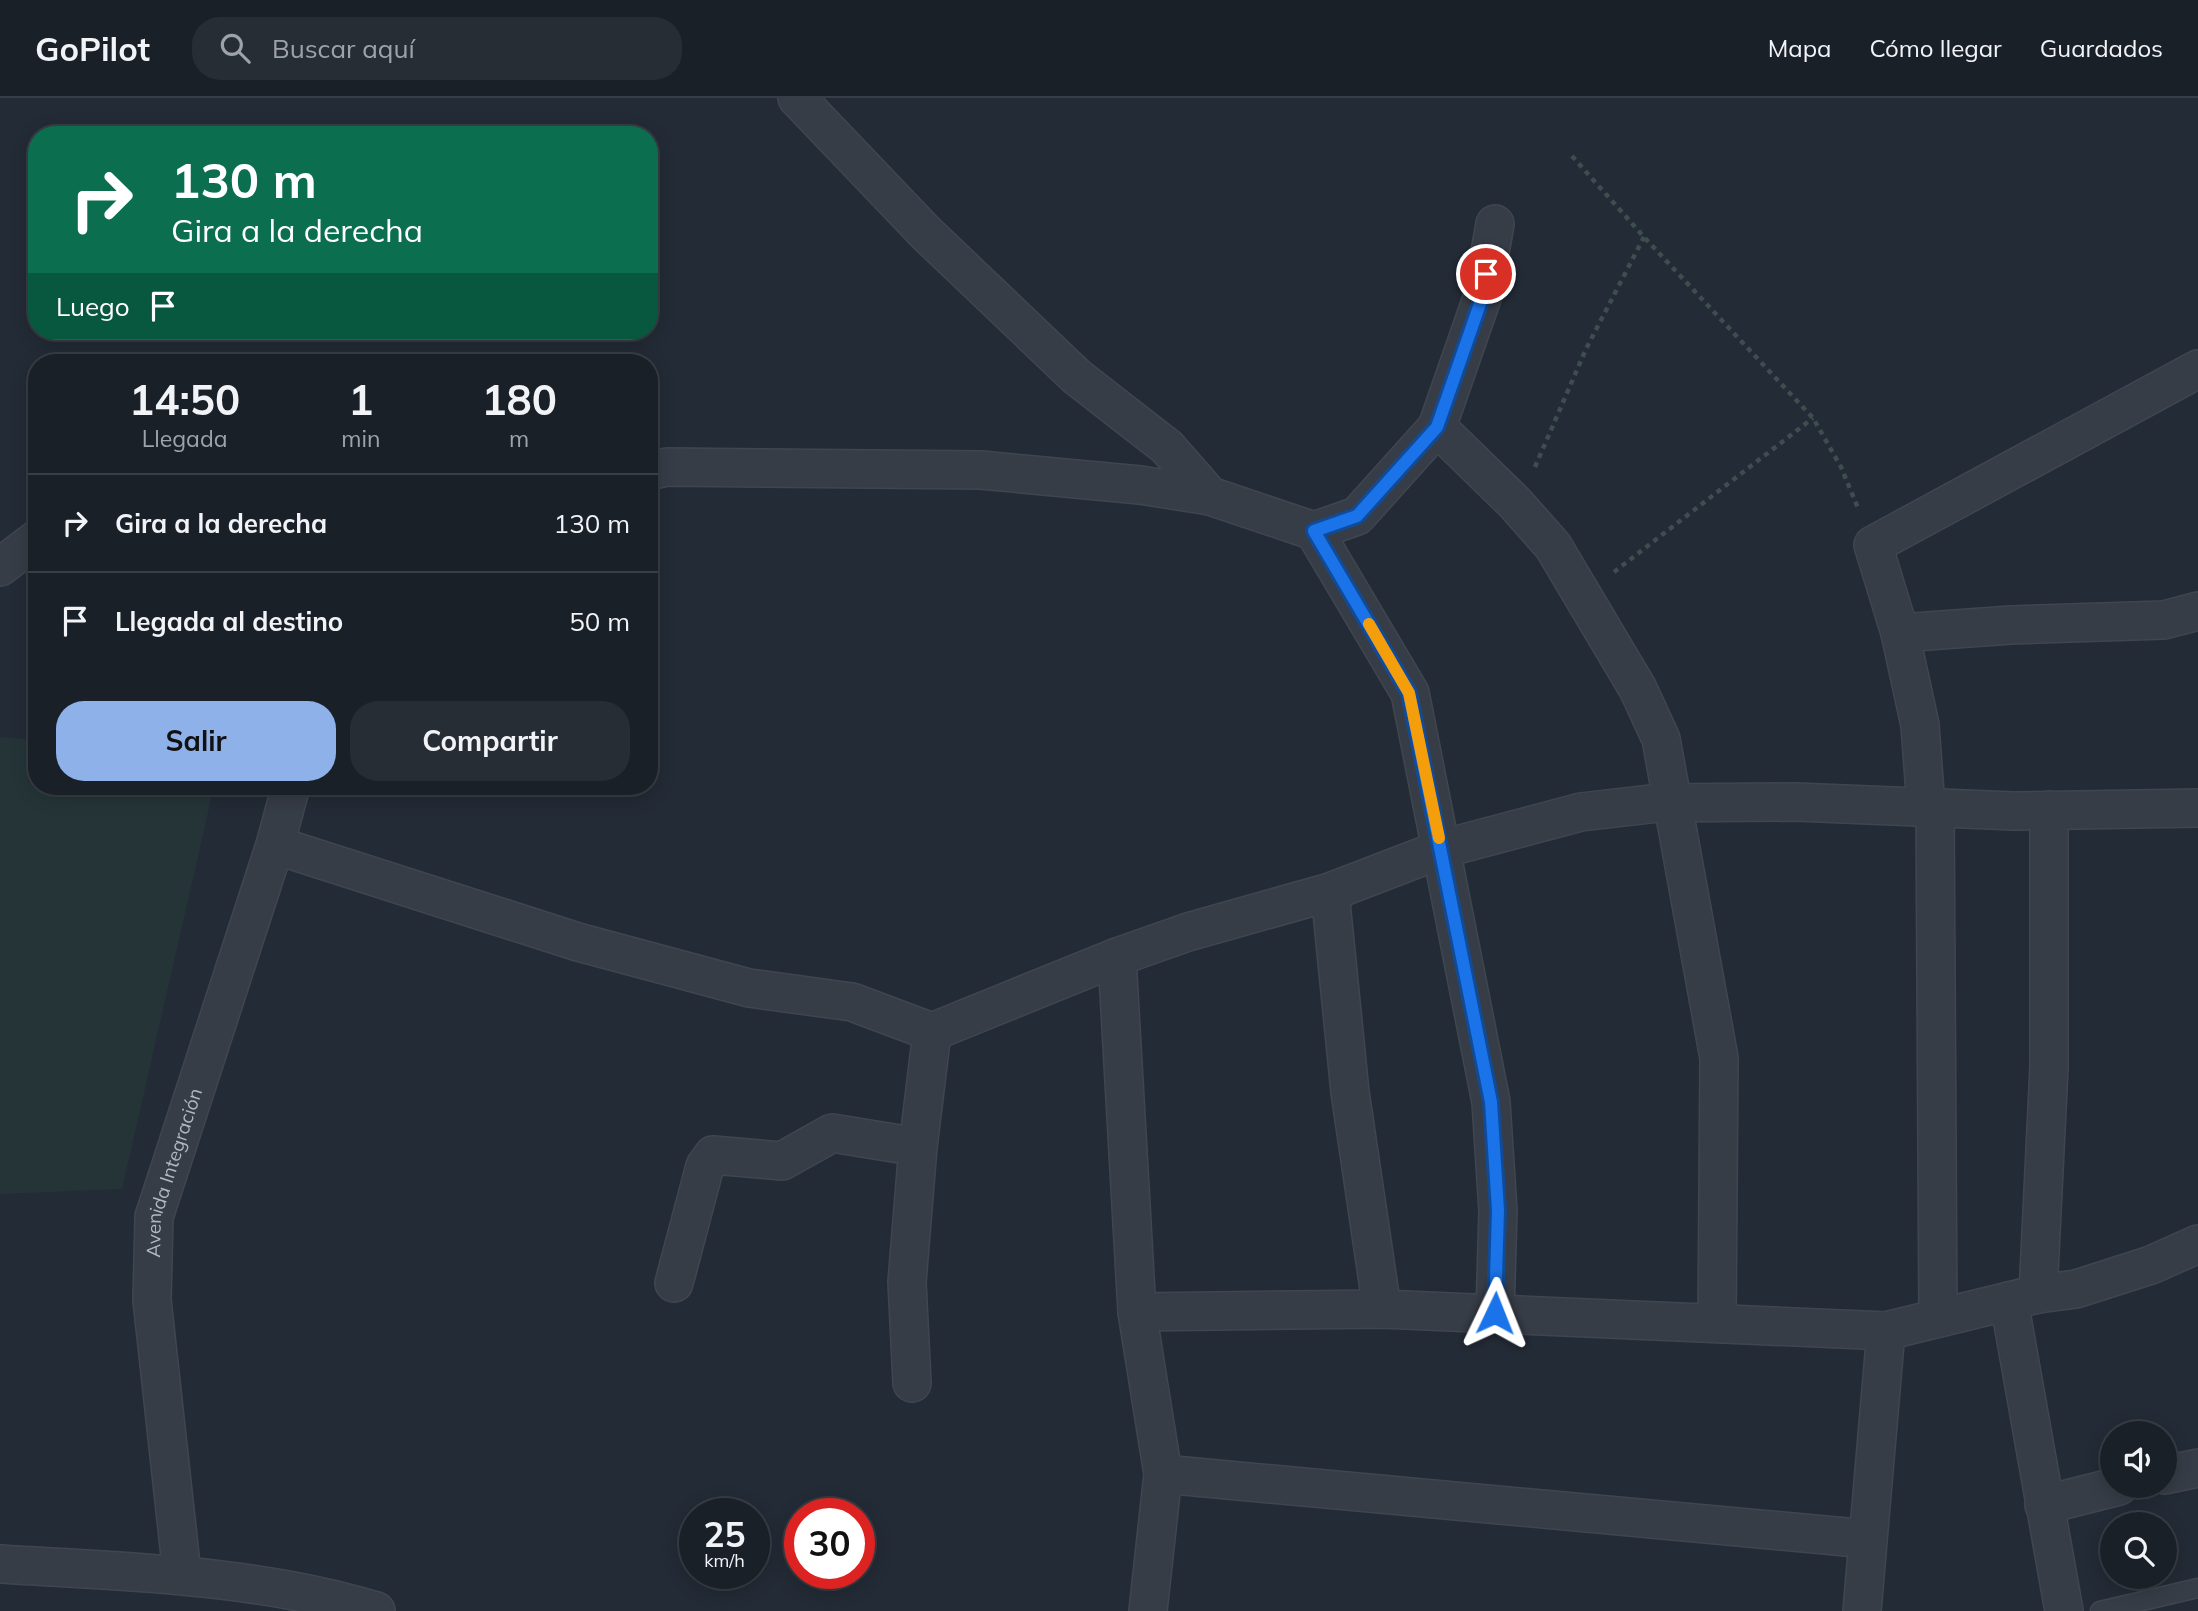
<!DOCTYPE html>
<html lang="es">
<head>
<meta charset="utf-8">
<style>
	body { margin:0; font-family:Mulish,sans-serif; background:#272d34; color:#f1f3f6; height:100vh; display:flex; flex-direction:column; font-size:26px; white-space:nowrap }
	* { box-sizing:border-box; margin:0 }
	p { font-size:23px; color:#9fa3a8 }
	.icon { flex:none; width:38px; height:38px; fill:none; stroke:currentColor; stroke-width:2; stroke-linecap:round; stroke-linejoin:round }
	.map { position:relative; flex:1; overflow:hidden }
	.details { position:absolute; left:28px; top:256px; width:630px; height:441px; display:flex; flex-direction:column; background:#1a2028; border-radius:28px; box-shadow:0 4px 18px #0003,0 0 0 2px #383e45 }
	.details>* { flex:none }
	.banner { position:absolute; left:28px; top:28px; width:630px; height:214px; border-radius:28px; box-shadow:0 4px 18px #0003,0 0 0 2px #383e45; background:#0b6e4f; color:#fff; overflow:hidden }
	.controls { position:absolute; left:2100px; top:1323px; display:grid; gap:14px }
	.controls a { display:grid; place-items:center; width:77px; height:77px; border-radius:50%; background:#1a2028; box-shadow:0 4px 18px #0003,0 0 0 2px #383e45; font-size:35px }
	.speed { position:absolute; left:679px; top:1400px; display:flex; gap:14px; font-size:35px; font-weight:700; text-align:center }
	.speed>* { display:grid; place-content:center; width:91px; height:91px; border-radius:50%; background:#1a2028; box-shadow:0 4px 18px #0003,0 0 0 2px #383e45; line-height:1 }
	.speed small { font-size:18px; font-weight:400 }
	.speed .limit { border:10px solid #d22; background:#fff; color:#111 }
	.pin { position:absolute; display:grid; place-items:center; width:60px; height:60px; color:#fff; margin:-30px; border:4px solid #fff; border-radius:50%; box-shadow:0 2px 7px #0007 }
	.me { position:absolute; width:77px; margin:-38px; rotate:2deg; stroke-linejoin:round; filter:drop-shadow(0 0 5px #0008) }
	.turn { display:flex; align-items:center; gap:24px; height:147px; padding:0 28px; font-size:32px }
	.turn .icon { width:91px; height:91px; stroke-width:2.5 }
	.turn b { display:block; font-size:49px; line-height:60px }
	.then { display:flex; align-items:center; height:66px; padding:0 28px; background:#0003; gap:14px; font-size:26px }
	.eta { display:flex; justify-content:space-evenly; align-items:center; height:119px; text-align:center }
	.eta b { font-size:42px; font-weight:700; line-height:49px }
	.cta { display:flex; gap:14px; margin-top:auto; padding:14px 28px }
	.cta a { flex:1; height:80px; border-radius:28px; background:#8fb1ea; color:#111; font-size:28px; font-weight:700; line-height:80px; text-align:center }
	.cta a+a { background:#272d34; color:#f1f3f6 }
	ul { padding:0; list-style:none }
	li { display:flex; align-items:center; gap:21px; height:98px; padding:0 28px; border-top:2px solid #383e45 }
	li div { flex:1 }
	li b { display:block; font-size:26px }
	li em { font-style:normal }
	header { display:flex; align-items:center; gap:42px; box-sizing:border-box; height:98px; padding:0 35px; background:#1a2028; border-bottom:2px solid #383e45 }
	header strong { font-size:33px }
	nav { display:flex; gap:38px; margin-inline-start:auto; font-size:24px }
	.search { width:490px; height:63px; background:#272d34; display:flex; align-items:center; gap:18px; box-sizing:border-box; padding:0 24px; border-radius:28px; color:#9fa3a8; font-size:26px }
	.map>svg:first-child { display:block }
</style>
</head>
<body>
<header>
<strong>GoPilot</strong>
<div class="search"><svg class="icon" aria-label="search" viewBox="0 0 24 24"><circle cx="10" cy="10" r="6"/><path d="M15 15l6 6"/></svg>Buscar aquí</div>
<nav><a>Mapa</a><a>Cómo llegar</a><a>Guardados</a></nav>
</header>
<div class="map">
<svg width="2198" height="1513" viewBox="0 0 2198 1513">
	<rect width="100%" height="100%" fill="#232b36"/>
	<path fill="#253537" d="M 0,639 L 37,642 L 37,688 L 214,688 L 122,1091 L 0,1096 Z"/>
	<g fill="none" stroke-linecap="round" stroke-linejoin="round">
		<defs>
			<path id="lane" d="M 2100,1513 L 2198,1490"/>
			<g id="street">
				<path d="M 797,0 L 926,135 L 1077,279 L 1167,349 L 1210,398 L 1314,433 L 1357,418 L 1437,329 L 1482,200 L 1495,126"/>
				<path d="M 1437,329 L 1515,405 L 1553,448 L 1638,591 L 1661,641 L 1719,960 L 1717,1225"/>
				<path d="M 649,373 L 667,369 L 981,372 L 1140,387 L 1210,398"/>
				<path d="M 1314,433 L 1410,595 L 1491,1004 L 1498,1113 L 1495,1215"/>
				<path d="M 0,469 L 37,441"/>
				<path d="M 1900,535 L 2011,527 L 2164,522 L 2198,513"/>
				<path d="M 1926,709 L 1920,627 L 1900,535 L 1873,447 L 2198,271"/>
				<path d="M 1935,710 L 1938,1220"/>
				<path d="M 275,747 L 578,844 L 749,890 L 852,904 L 932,934 L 1117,859 L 1188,834 L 1330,794 L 1442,751 L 1581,714 L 1659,705 L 1796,704 L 2014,713 L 2198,710"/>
				<path d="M 1330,794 L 1350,994 L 1382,1211"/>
				<path d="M 1117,859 L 1137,1214 L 1163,1376 L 1148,1513"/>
				<path d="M 674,1185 L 705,1068 L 713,1057 L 782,1063 L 832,1035 L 918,1049"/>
				<path d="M 2038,1196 L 2049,969 L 2049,712"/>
				<path d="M 2009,1203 L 2064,1513"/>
				<path d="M 1137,1214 L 1382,1211 L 1886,1233 L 2038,1196 L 2076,1191 L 2151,1167 L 2198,1146"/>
				<path d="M 912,1285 L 907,1184 L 918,1049 L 932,934"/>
				<path d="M 1163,1376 L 1868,1441"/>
				<path d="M 2165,1377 L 2198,1370"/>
				<path d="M 2044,1407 L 2119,1388"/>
				<path d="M 0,1466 C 126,1474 255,1476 376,1513"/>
				<path id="s1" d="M 182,1476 L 152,1202 L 154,1119 L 275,747 L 291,688"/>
				<path d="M 1862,1513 L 1886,1233"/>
			</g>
		</defs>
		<use href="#lane" stroke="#404650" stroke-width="21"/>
		<use href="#street" stroke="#404650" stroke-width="40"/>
		<g stroke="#3e4e4f" stroke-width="4.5" stroke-dasharray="5 5" stroke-linecap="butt">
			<path d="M 1572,58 L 1644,139 L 1813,320 L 1841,369 L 1858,410"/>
			<path d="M 1535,369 L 1586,251 L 1644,139"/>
			<path d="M 1614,474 L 1813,320"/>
		</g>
		<use href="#lane" stroke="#373d47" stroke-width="18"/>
		<use href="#street" stroke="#373d47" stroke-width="37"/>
	</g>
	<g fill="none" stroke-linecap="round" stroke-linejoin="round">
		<defs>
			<path id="route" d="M 1486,176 L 1482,200 L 1437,329 L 1357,418 L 1314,433 L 1409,595 L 1491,1004 L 1498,1112 L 1495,1215"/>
		</defs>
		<use href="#route" stroke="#114b97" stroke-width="18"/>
		<use href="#route" stroke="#1a73e8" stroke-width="12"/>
		<path stroke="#f59e0b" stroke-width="12" d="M 1369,526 L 1409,595 L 1439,740"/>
	</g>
	<g text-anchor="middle" stroke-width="7" stroke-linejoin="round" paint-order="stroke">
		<g font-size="19" fill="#b1b8c3" stroke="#1c222b">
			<text dy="7" stroke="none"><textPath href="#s1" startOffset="406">Avenida Integración</textPath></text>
		</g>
	</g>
</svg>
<div class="controls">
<a><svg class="icon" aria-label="sound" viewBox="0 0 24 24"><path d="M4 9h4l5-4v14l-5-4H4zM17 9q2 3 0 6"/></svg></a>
<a><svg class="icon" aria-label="search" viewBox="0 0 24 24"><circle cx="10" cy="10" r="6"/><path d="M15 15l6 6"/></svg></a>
</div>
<div class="speed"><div>25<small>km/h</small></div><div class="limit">30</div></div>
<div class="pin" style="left:1486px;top:176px;background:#d93025"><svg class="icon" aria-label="arrive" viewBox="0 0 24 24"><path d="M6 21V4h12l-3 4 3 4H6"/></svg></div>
<svg class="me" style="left:1495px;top:1215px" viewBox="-20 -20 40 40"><path d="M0-17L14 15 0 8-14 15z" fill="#1a73e8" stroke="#fff" stroke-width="4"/></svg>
<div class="banner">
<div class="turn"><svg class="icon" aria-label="right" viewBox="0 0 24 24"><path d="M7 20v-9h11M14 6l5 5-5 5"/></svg><div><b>130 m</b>Gira a la derecha</div></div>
<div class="then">Luego<svg class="icon" aria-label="arrive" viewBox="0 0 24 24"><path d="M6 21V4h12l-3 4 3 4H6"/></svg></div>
</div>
<section class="details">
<div class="eta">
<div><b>14:50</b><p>Llegada</p></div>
<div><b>1</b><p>min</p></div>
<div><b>180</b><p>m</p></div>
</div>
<ul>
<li><svg class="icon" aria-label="right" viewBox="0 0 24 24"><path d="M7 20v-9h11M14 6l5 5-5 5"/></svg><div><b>Gira a la derecha</b></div><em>130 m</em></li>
<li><svg class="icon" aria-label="arrive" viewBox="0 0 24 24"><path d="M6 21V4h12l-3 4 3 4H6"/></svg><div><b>Llegada al destino</b></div><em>50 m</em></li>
</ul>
<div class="cta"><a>Salir</a><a>Compartir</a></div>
</section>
</div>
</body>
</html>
